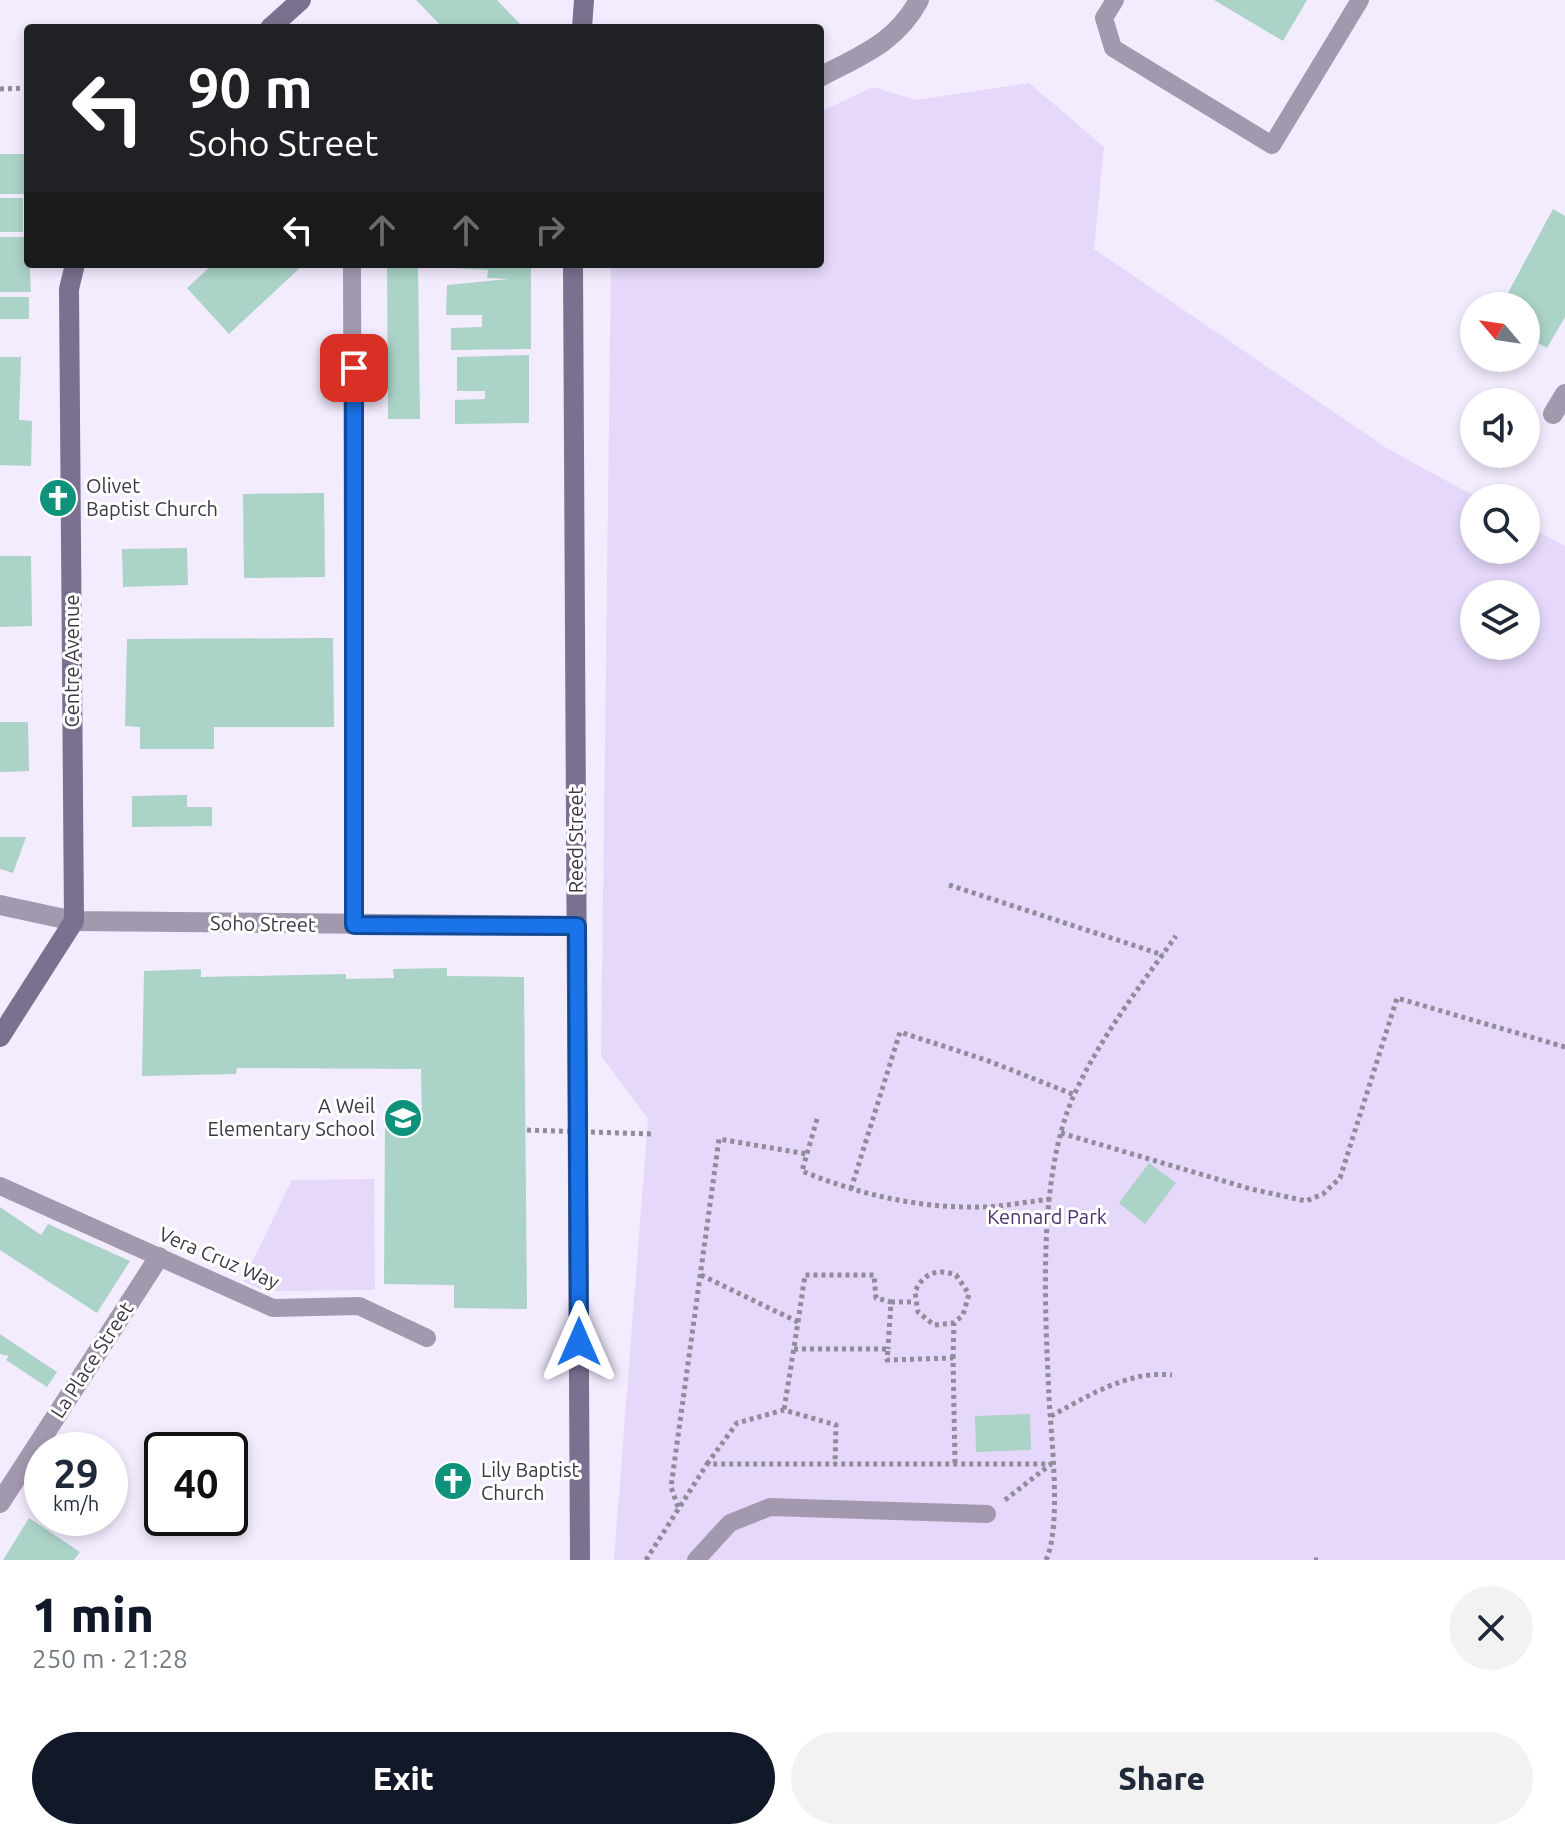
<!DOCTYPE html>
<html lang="en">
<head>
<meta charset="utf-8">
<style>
	body { margin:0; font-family:Ubuntu,sans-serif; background:#f2f2f3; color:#1f2937; height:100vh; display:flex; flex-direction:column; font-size:30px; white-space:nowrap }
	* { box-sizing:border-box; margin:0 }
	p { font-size:26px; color:#747a83 }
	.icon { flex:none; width:44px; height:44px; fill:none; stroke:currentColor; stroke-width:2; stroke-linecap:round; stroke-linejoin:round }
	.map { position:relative; height:1560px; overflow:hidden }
	.drawer { display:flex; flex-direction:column; background:#fff; flex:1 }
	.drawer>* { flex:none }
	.guide { position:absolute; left:24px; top:24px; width:800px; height:244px; border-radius:8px; box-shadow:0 4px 12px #0003; background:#202124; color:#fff; overflow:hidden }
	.needle { width:52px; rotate:299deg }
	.controls { position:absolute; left:1460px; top:292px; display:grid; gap:16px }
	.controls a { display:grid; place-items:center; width:80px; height:80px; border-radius:50%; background:#fff; box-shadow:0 4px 12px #0003; font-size:40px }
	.speed { position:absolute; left:24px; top:1432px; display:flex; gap:16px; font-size:40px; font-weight:700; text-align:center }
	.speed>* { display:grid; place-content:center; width:104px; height:104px; border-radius:50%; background:#fff; box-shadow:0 4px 12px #0003; line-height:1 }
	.speed small { font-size:20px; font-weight:400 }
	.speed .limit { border:4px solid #111; border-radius:12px; background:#fff; color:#111 }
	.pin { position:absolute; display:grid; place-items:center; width:68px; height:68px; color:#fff; margin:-34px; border-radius:16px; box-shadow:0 4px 12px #0006 }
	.me { position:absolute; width:88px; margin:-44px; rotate:0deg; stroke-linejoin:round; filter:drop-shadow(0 0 6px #0008) }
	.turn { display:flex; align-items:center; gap:28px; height:168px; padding:0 32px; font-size:36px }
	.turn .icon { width:104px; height:104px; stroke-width:2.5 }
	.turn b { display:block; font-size:56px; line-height:68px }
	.lanes { display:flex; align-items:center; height:76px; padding:0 32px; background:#0003; justify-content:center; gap:40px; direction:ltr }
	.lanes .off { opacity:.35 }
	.round { display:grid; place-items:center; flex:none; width:84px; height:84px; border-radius:42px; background:#f2f2f3 }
	.head { display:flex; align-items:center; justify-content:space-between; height:136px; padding:0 32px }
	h1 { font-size:48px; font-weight:800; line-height:60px; color:#111827 }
	.cta { display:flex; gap:16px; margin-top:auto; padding:16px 32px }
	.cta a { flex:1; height:92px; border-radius:48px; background:#111827; color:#fff; font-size:32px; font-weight:800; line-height:92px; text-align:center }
	.cta a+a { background:#f2f2f3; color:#1f2937 }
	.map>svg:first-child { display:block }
</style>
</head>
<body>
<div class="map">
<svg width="1565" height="1560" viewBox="0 0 1565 1560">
	<rect width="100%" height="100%" fill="#f3ecff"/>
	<g fill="#e5d8fa" fill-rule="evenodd">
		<path d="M 1029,83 L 1104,147 L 1094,249 L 1388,449 L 1478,498 L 1474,498 L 1474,550 L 1526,550 L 1526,525 L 1565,546 L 1565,1560 L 614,1560 L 648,1119 L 601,1056 L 611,264 L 820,264 L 820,112 L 873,87 L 916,100 ZM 1474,594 L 1526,594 L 1526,646 L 1474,646 Z"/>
		<path d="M 374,1179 L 375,1290 L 265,1291 L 243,1281 L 292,1180 Z"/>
	</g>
	<g fill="#abd3c8">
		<path d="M 416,0 L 497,0 L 524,28 L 443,28 Z"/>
		<path d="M 1214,0 L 1307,0 L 1283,41 Z"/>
		<rect x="0" y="154" width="24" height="40"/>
		<rect x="0" y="198" width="23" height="34"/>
		<path d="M 1553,209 L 1565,216 L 1565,317 L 1547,348 L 1526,336 L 1526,306 L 1501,306 Z"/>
		<path d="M 0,237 L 28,237 L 31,292 L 0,292 Z"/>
		<path d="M 213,264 L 304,264 L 229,334 L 187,288 Z"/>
		<path d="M 387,264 L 418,264 L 420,419 L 388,419 Z"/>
		<path d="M 455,264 L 531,264 L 531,349 L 451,350 L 451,328 L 482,327 L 482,315 L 446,315 L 447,285 L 509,279 L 487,278 L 488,270 L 454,268 Z"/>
		<rect x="0" y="297" width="29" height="22"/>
		<path d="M 529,355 L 529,423 L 455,424 L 455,400 L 485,399 L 485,391 L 457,391 L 457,357 Z"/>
		<path d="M 0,357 L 21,357 L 19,420 L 32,421 L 31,466 L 0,465 Z"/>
		<path d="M 324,493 L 325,577 L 244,578 L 243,494 Z"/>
		<path d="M 187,548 L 188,585 L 123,587 L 122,549 Z"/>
		<path d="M 0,556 L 31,556 L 32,626 L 0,627 Z"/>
		<path d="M 333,638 L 334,727 L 214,727 L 214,749 L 140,749 L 140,727 L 125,726 L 127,639 Z"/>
		<path d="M 0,722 L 28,722 L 29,771 L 0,772 Z"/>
		<path d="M 187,795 L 187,807 L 212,807 L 212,826 L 132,827 L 132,796 Z"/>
		<path d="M 0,837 L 26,837 L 13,873 L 0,869 Z"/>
		<path d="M 447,968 L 447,976 L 524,977 L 527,1309 L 454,1308 L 454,1285 L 384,1284 L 385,1128 L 422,1127 L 421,1069 L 237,1068 L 236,1074 L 142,1076 L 144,971 L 201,969 L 201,977 L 346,974 L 346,979 L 394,978 L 393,969 Z"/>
		<path d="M 1149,1163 L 1176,1183 L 1145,1224 L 1119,1203 Z"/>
		<path d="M 0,1207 L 41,1235 L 48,1224 L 130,1261 L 97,1313 L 0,1250 Z"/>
		<path d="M 0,1334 L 57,1372 L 47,1387 L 6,1360 L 9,1356 L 0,1354 Z"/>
		<path d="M 1030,1414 L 1031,1450 L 976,1452 L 975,1416 Z"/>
		<path d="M 29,1518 L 80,1552 L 74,1560 L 3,1560 Z"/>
	</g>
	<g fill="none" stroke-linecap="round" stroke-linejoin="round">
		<g stroke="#918b9b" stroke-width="5" stroke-dasharray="4 4" stroke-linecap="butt">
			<path d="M 0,89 L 28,88"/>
			<path d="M 949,885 L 1163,955"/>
			<path d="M 817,1119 L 802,1171 C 855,1193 913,1207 970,1207 C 997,1208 1024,1202 1051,1199"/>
			<path d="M 1061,1133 L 1251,1189 L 1306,1201 L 1323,1194 L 1340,1178 L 1397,998 L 1565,1047"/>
			<path d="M 851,1189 L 900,1032 L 986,1060 L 1075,1095"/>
			<path d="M 701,1275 L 798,1322 L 784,1410"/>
			<path d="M 891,1302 L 914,1302"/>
			<path d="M 798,1322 L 805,1275 L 874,1275 L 876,1298 L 891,1302 L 888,1349"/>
			<path d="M 794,1349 L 888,1349 L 887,1360 L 953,1358 L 955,1463"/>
			<path d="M 953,1358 L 954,1323 L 963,1315 L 969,1294 L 956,1275 C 937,1268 923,1273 915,1292 L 918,1312 L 934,1325 L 954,1323"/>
			<path d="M 1051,1416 C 1088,1396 1129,1370 1172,1375"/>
			<path d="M 707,1464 L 737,1423 L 784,1410 L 836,1425 L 835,1464"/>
			<path d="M 1005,1500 L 1051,1464"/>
			<path d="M 678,1507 L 671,1487 L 719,1139 L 807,1154"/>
			<path d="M 646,1560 L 707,1464 L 1052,1464"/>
			<path d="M 1046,1560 C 1062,1525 1051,1438 1049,1397 C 1045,1307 1037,1177 1074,1095 C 1100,1038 1140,986 1176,936"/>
			<path d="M 1314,1560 L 1322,1560"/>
		</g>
		<g stroke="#a299af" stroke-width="18">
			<path d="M 1115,0 L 1104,18 L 1113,48 L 1272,145 L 1360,0"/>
			<path d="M 352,264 L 354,925"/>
			<path d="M 0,1186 L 273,1308 L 359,1306 L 427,1338"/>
			<path d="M 696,1560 L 730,1523 L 770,1507 L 987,1514"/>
		</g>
		<g stroke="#a299af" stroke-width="20">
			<path d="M 820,77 C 861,55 896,43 919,0"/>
			<path d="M 1553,414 L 1565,394"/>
			<path d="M 0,905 L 74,921 L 577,926"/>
			<path d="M 0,1503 L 159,1257"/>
		</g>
		<g stroke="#7c7090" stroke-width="20">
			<path d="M 270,28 L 301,0"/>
			<path d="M 582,28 L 584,0"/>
			<path d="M 573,264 L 580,1560"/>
			<path d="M 0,1037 L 74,921 L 69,289 L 75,264"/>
		</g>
		<path stroke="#918b9b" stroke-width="5" stroke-dasharray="4 4" stroke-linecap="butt" d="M 527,1130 L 652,1134"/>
	</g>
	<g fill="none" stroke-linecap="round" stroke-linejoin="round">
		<defs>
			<path id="route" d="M 354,368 L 354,925 L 577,926 L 579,1342"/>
		</defs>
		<use href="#route" stroke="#114b97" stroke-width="20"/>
		<use href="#route" stroke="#1a73e8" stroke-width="14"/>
	</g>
	<defs>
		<symbol id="church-disc" viewBox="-11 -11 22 22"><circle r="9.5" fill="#0f927b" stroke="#fff"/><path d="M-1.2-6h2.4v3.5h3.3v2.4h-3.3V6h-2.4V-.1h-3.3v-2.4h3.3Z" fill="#fff"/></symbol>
		<symbol id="school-disc" viewBox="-11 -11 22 22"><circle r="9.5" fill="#0f927b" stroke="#fff"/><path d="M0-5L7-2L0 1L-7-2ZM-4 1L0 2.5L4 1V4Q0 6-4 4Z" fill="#fff"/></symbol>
	</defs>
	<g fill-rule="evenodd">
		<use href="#church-disc" x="36" y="476" width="44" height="44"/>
		<use href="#school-disc" x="381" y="1096" width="44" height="44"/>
		<use href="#church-disc" x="431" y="1459" width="44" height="44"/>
	</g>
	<g text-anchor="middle" stroke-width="6" stroke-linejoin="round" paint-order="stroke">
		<g font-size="20" fill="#3c3744" stroke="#fff" text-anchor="start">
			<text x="86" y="493">Olivet<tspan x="86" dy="23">Baptist Church</tspan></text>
			<text x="375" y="1113" text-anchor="end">A Weil<tspan x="375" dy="23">Elementary School</tspan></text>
			<text x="481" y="1477">Lily Baptist<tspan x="481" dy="23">Church</tspan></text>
		</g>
		<g font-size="20" fill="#3c3744" stroke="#fff">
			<text transform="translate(72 661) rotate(-90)" y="7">Centre Avenue</text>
			<text transform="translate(576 840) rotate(-90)" y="7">Reed Street</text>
			<text transform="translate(263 924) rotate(1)" y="7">Soho Street</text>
			<text transform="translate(219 1258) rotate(23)" y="7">Vera Cruz Way</text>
			<text transform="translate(92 1360) rotate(-57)" y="7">La Place Street</text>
		</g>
		<g font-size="20" fill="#4b2f6c" stroke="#fff">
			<text x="1047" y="1224">Kennard Park</text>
		</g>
	</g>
</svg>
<div class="controls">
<a><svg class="needle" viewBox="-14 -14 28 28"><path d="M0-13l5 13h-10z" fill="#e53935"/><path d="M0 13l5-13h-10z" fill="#747a83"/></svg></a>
<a><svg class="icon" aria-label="sound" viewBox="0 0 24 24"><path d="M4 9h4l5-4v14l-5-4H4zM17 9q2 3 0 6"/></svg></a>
<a><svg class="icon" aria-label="search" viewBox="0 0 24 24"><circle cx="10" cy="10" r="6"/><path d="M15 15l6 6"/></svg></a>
<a><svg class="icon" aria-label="layers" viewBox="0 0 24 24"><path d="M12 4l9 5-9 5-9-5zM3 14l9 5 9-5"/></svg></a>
</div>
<div class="speed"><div>29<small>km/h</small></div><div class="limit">40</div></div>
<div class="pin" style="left:354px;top:368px;background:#d93025"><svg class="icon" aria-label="arrive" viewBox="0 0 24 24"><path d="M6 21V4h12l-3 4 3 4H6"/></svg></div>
<svg class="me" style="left:579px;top:1342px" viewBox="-20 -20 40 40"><path d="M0-17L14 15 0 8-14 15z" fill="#1a73e8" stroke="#fff" stroke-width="4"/></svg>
<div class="guide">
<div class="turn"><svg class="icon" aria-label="left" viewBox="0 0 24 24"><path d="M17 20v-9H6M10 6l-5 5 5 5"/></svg><div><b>90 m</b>Soho Street</div></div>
<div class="lanes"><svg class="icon" aria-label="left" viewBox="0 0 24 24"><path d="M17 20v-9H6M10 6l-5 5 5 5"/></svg><svg class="icon off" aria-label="ahead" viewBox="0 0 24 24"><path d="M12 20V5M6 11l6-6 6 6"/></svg><svg class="icon off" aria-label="ahead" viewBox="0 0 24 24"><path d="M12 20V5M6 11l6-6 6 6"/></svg><svg class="icon off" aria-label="right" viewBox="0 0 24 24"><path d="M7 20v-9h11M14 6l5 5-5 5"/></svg></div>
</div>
</div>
<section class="drawer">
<div class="head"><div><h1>1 min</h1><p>250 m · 21:28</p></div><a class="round"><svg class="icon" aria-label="close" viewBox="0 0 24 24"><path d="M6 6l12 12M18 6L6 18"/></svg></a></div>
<div class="cta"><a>Exit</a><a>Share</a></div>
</section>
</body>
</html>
